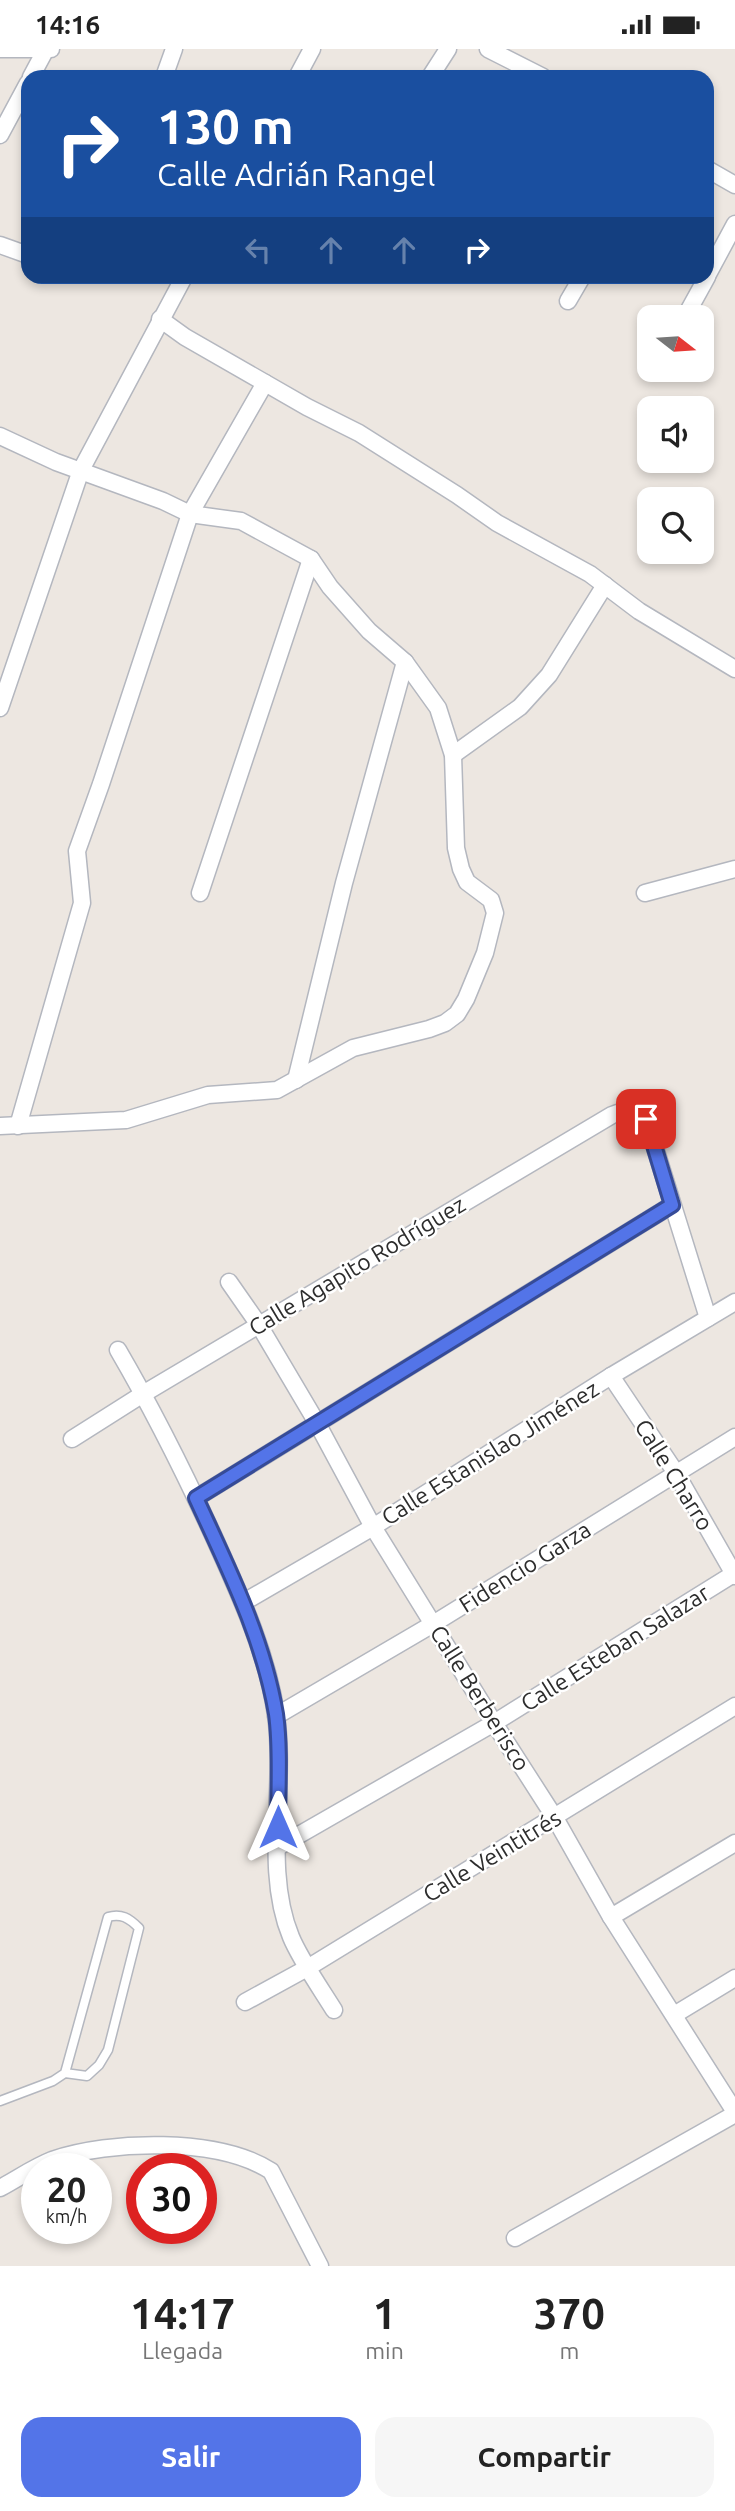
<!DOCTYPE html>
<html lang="es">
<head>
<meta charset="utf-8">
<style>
	body { margin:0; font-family:Ubuntu,sans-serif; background:#f6f6f6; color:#222; height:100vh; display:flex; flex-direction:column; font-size:26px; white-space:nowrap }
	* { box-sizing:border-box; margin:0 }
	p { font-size:23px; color:#767676 }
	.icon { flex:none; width:38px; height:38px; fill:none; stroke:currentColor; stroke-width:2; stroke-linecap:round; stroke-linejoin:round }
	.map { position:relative; height:2217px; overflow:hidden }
	.side { display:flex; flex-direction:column; background:#fff; flex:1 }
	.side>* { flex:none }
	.banner { position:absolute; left:21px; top:21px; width:693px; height:214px; border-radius:21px; box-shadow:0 4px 10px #0003; background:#1a4fa0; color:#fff; overflow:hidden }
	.needle { width:46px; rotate:107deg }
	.fabs { position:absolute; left:637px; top:256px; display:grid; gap:14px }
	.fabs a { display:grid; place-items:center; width:77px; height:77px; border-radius:14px; background:#fff; box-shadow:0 4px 10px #0003; font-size:35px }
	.speed { position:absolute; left:21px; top:2104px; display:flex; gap:14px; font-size:35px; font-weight:700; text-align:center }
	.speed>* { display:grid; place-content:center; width:91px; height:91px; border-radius:50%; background:#fff; box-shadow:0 4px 10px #0003; line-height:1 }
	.speed small { font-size:18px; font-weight:400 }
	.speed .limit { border:10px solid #d22; background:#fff; color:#111 }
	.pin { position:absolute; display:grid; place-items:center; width:60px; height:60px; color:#fff; margin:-30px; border-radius:14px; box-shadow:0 4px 10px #0006 }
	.me { position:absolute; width:77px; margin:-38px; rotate:0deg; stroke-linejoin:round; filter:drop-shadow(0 0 5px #0008) }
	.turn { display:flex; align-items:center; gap:24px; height:147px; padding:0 21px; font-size:32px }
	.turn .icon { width:91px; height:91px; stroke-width:2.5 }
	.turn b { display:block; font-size:49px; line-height:60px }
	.lanes { display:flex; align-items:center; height:66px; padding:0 21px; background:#0003; justify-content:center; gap:35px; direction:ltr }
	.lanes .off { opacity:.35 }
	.eta { display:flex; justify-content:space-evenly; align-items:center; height:119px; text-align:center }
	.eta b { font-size:42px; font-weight:700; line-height:49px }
	.cta { display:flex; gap:14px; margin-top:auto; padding:14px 21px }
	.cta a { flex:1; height:80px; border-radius:21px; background:#5374e8; color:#fff; font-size:28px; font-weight:700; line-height:80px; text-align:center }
	.cta a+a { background:#f6f6f6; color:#222 }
	.status { display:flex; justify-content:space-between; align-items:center; height:49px; padding:0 35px; background:#fff; direction:ltr }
	.status svg { height:19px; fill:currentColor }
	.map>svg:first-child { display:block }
</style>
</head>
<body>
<div class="status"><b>14:16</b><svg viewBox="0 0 49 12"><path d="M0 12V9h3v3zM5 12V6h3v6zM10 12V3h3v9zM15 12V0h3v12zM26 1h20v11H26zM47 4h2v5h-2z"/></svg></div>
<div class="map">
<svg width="735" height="2217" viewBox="0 0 735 2217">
	<rect width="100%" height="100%" fill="#ede7e1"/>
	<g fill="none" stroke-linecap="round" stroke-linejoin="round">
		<defs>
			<path id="lane" d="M 0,2052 L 53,2032 L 65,2024 L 108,1868 C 121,1864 129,1869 139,1879 L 108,2001 L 99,2016 L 87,2027 L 65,2024"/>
			<g id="street">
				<path d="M 0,0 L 51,0"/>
				<path d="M 488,0 L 543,28"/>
				<path d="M 31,28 L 46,0"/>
				<path d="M 164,28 L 174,0"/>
				<path d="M 297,28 L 312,0"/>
				<path d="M 430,28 L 448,0"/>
				<path d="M 0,86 L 28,34"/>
				<path d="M 707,120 L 735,136"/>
				<path d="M 0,196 L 28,206"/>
				<path d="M 707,227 L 735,175"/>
				<path d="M 568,252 L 582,228"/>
				<path d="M 685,268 L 707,228"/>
				<path d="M 160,270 L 185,288 L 307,358 L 359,384 L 457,446 L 497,474 L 590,525 L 639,562 L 735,620"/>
				<path d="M 0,387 L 56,413 L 163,452 L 190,465 L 241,472 L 311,510 L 330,538 L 369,582 L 405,613 L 438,659 L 453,706 L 456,799 L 461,820 L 467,833 L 491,851 L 495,864 L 485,904 L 466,950 L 457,965 L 445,974 L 429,980 L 353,999 L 277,1041 L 208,1046 L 126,1071 L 0,1077"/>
				<path d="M 0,659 L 81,421 L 184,228"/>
				<path d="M 453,706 L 520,658 L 549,626 L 605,536"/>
				<path d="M 200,844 L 311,510"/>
				<path d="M 645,844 L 735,820"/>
				<path d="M 296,1031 L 344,834 L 405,613"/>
				<path d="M 18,1077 L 82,854 L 77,802 L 101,735 L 190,465 L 265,334"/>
				<path d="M 229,1233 L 259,1276 L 317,1374 L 373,1478 L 494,1674 L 555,1769 L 611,1868 L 735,2063"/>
				<path d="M 118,1301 C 153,1361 184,1423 213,1486 C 239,1544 267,1603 276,1666 C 286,1737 263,1821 291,1888 C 300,1910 321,1940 334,1961"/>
				<path d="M 611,1327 L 676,1424 L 735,1527"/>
				<path d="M 72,1390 L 143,1345 L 612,1066 C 625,1061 635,1059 646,1070 L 708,1269"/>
				<path d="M 196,1449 L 672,1156"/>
				<path d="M 244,1553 L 373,1478 L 611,1327 L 735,1253"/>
				<path d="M 276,1667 L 433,1575 L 735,1388"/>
				<path d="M 278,1798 L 494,1674 L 735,1524"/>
				<path d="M 611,1868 L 735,1794"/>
				<path d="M 245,1953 L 309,1918 L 735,1657"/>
				<path d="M 674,1966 L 735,1929"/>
				<path d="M 0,2139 C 17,2130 34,2118 52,2111 C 110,2091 218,2088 271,2122 L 320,2217"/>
				<path d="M 515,2189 L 735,2065"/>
			</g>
		</defs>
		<use href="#lane" stroke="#b4b7bf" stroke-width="11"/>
		<use href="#street" stroke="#b4b7bf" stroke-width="19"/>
		<use href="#lane" stroke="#fff" stroke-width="8"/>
		<use href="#street" stroke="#fff" stroke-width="16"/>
	</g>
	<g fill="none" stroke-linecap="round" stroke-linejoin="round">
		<defs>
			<path id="route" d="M 278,1778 C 278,1741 281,1701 276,1665 C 263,1588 228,1519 196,1449 L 672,1156 L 646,1070"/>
		</defs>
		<use href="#route" stroke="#364b97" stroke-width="18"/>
		<use href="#route" stroke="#5374e8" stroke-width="12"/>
	</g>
	<g text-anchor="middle" stroke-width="5" stroke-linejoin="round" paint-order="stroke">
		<g font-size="23" fill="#2d2d2d" stroke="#fff">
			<text transform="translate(357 1217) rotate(-31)" y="8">Calle Agapito Rodríguez</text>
			<text transform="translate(490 1404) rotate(-32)" y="8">Calle Estanislao Jiménez</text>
			<text transform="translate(674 1426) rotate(58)" y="8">Calle Charro</text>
			<text transform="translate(525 1518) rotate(-32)" y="8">Fidencio Garza</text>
			<text transform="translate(615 1599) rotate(-32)" y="8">Calle Esteban Salazar</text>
			<text transform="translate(480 1649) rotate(58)" y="8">Calle Berberisco</text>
			<text transform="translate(492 1807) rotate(-31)" y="8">Calle Veintitrés</text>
		</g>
	</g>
</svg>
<div class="fabs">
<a><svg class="needle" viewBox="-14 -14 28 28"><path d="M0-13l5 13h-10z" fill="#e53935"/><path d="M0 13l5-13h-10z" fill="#767676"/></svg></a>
<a><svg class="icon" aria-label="sound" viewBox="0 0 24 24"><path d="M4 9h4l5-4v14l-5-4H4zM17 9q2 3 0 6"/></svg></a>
<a><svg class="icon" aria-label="search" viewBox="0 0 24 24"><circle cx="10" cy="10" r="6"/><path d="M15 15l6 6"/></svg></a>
</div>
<div class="speed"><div>20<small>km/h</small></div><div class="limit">30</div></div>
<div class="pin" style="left:646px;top:1070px;background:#d93025"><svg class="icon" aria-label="arrive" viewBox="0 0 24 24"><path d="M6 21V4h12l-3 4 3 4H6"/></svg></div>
<svg class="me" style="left:278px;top:1778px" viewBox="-20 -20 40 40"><path d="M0-17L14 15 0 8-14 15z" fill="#5374e8" stroke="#fff" stroke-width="4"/></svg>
<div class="banner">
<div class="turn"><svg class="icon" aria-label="right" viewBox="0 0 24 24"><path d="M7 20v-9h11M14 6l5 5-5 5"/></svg><div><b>130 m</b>Calle Adrián Rangel</div></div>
<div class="lanes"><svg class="icon off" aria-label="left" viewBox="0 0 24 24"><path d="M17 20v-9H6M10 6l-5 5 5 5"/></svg><svg class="icon off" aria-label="ahead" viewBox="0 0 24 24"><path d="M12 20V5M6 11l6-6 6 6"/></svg><svg class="icon off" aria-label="ahead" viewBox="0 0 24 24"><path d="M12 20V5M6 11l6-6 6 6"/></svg><svg class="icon" aria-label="right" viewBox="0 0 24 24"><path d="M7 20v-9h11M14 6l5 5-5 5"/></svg></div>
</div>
</div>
<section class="side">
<div class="eta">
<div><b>14:17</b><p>Llegada</p></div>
<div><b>1</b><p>min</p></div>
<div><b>370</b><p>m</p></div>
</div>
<div class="cta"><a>Salir</a><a>Compartir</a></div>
</section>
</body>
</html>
